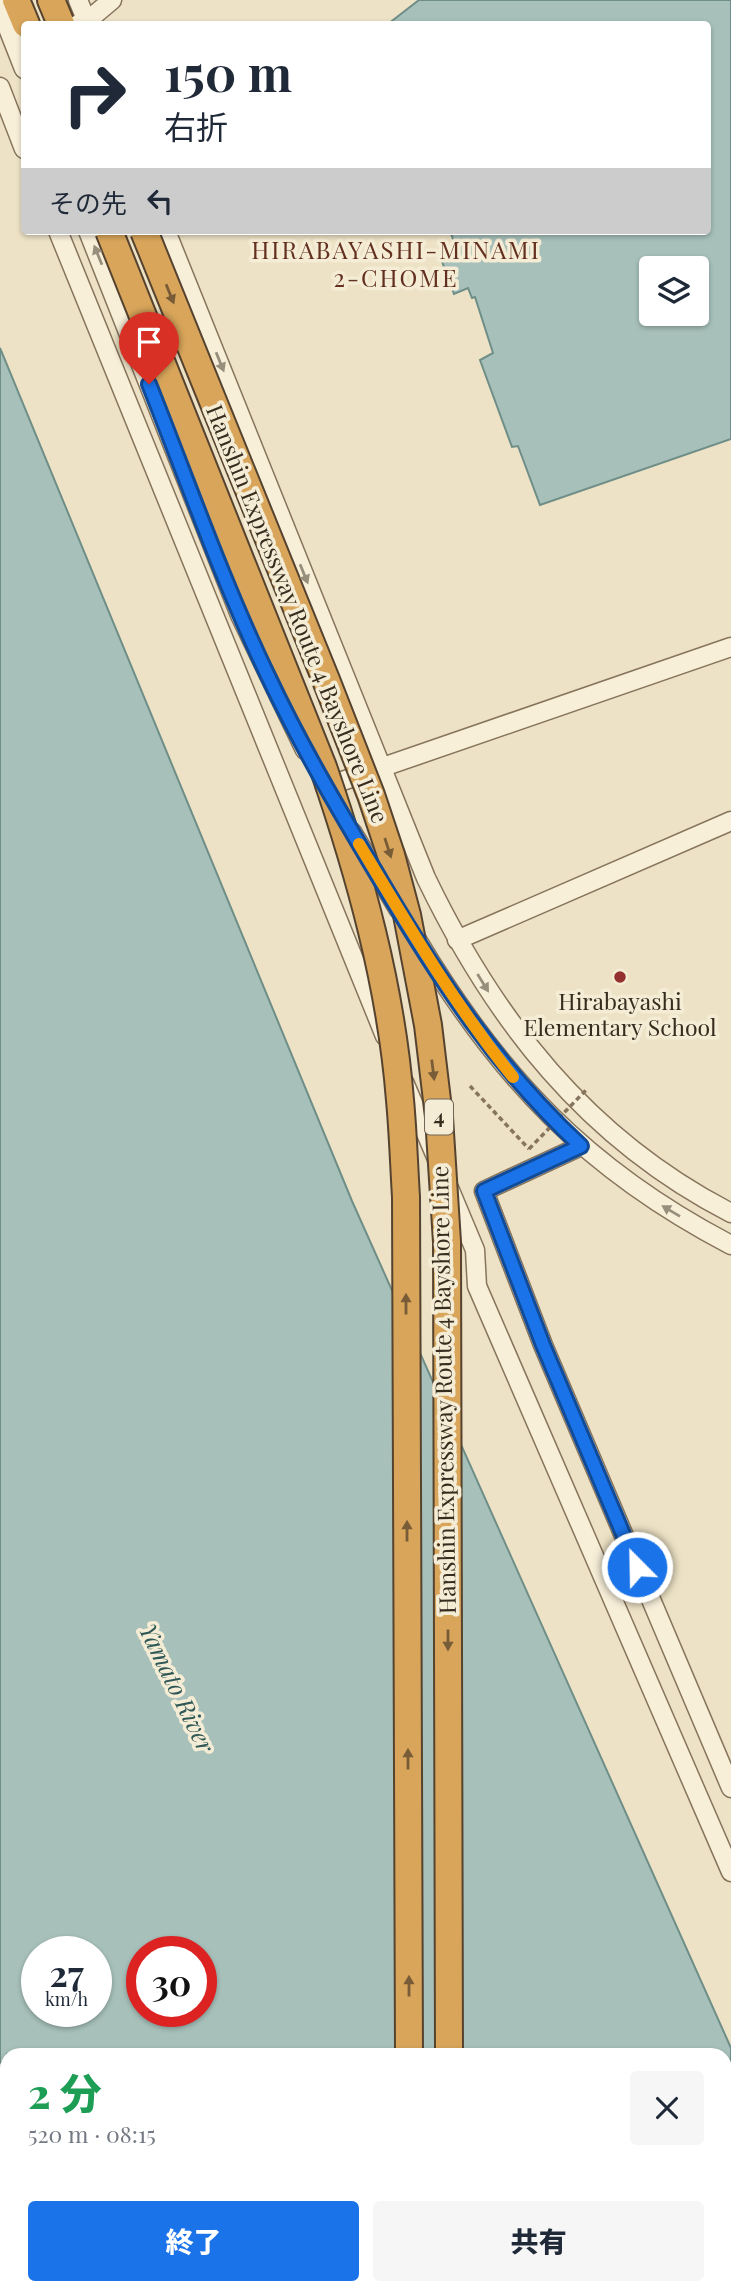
<!DOCTYPE html>
<html lang="ja">
<head>
<meta charset="utf-8">
<style>
	body { margin:0; font-family:"Playfair Display","Noto Sans JP",serif; background:#f6f6f7; color:#1f2937; height:100vh; display:flex; flex-direction:column; font-size:26px; white-space:nowrap }
	* { box-sizing:border-box; margin:0 }
	p { font-size:23px; color:#747a83 }
	.icon { flex:none; width:38px; height:38px; fill:none; stroke:currentColor; stroke-width:2; stroke-linecap:round; stroke-linejoin:round }
	.map { position:relative; flex:1; overflow:hidden }
	.details { position:absolute; left:0px; top:2048px; width:732px; height:247px; display:flex; flex-direction:column; background:#fff; border-radius:21px 21px 0 0; box-shadow:0 2px 5px #0004 }
	.details>* { flex:none }
	.hud { position:absolute; left:21px; top:21px; width:690px; height:214px; border-radius:7px; box-shadow:0 2px 5px #0004; background:#fff; color:#1f2937; overflow:hidden }
	.tools { position:absolute; left:639px; top:256px; display:grid; gap:14px }
	.tools a { display:grid; place-items:center; width:70px; height:70px; border-radius:7px; background:#fff; box-shadow:0 2px 5px #0004; font-size:35px }
	.speed { position:absolute; left:21px; top:1936px; display:flex; gap:14px; font-size:35px; font-weight:700; text-align:center }
	.speed>* { display:grid; place-content:center; width:91px; height:91px; border-radius:50%; background:#fff; box-shadow:0 2px 5px #0004; line-height:1 }
	.speed small { font-size:18px; font-weight:400 }
	.speed .limit { border:10px solid #d22; background:#fff; color:#111 }
	.pin { position:absolute; display:grid; place-items:center; width:60px; height:60px; color:#fff; margin:-72px -30px; border-radius:50% 50% 50% 0; rotate:-45deg; box-shadow:0 0 7px #0007 }
	.pin .icon { rotate:45deg }
	.me { position:absolute; width:77px; margin:-38px; rotate:337deg; stroke-linejoin:round; filter:drop-shadow(0 0 5px #0008) }
	.turn { display:flex; align-items:center; gap:24px; height:147px; padding:0 28px; font-size:32px }
	.turn .icon { width:91px; height:91px; stroke-width:2.5 }
	.turn b { display:block; font-size:49px; line-height:60px }
	.then { display:flex; align-items:center; height:66px; padding:0 28px; background:#0003; gap:14px; font-size:26px }
	.round { display:grid; place-items:center; flex:none; width:74px; height:74px; border-radius:7px; background:#f6f6f7 }
	.head { display:flex; align-items:center; justify-content:space-between; height:119px; padding:0 28px }
	h1 { font-size:42px; font-weight:800; line-height:52px; color:#1e9e55 }
	.cta { display:flex; gap:14px; margin-top:auto; padding:14px 28px }
	.cta a { flex:1; height:80px; border-radius:7px; background:#1a73e8; color:#fff; font-size:28px; font-weight:800; line-height:80px; text-align:center }
	.cta a+a { background:#f6f6f7; color:#1f2937 }
	.map>svg:first-child { display:block }
</style>
</head>
<body>
<div class="map">
<svg width="731" height="2293" viewBox="0 0 731 2293">
	<rect width="100%" height="100%" fill="#ede2c5"/>
	<g fill="#a7c0ba" stroke="#6e8e87" stroke-width="2" fill-rule="evenodd">
		<path d="M 419,0 L 731,0 L 731,439 L 540,505 L 518,446 L 512,447 L 480,360 L 493,353 L 475,297 L 472,298 L 468,288 L 454,294 L 440,256 L 457,250 L 450,231 L 707,231 L 707,24 L 388,24 ZM 651,268 L 696,268 L 696,313 L 651,313 Z"/>
		<path d="M 0,348 L 352,1201 L 731,2048 L 731,2293 L 121,2293 L 118,2287 L 724,2287 L 724,2054 L 7,2054 L 7,2074 L 0,2061 ZM 37,1951 L 96,1951 L 96,2011 L 37,2011 ZM 142,1951 L 201,1951 L 201,2011 L 142,2011 Z"/>
	</g>
	<g fill="none" stroke-linecap="round" stroke-linejoin="round">
		<defs>
			<g id="minor">
				<path d="M 78,0 L 88,24"/>
				<path d="M 0,8 L 24,69"/>
				<path d="M 78,24 L 87,21 L 112,0"/>
				<path d="M 0,87 L 24,149"/>
				<path d="M 58,231 L 385,1036"/>
				<path d="M 88,231 L 240,615 L 305,750"/>
				<path d="M 166,231 L 426,878 C 495,1021 587,1139 731,1213"/>
				<path d="M 325,787 L 731,647"/>
				<path d="M 352,832 L 399,910"/>
				<path d="M 417,940 C 500,1078 587,1170 731,1245"/>
				<path d="M 457,940 L 731,821"/>
				<path d="M 404,1082 L 437,1159"/>
				<path d="M 581,1146 L 484,1191 L 543,1345 L 731,1788"/>
				<path d="M 449,1188 L 475,1250 L 477,1286 L 731,1872"/>
				<path d="M 0,2228 L 7,2242"/>
				<path d="M 29,2287 L 32,2293"/>
			</g>
			<g id="highway">
				<path d="M 16,0 L 26,24"/>
				<path d="M 51,0 L 61,24"/>
				<path d="M 410,2287 L 410,2293"/>
				<path d="M 449,2287 L 449,2293"/>
			</g>
		</defs>
		<use href="#minor" stroke="#87745c" stroke-width="21"/>
		<use href="#highway" stroke="#554330" stroke-width="30"/>
		<g stroke="#87745c" stroke-width="3.5" stroke-dasharray="5 3.5" stroke-linecap="butt">
			<path d="M 470,1086 L 529,1149"/>
			<path d="M 0,2159 L 7,2176"/>
			<path d="M 56,2287 L 58,2293"/>
		</g>
		<use href="#minor" stroke="#f8efd9" stroke-width="18"/>
		<use href="#highway" stroke="#d8a55a" stroke-width="26"/>
		<defs>
			<g id="highway-bridge">
				<path d="M 109,231 L 323,767 C 360,875 391,986 400,1100 C 403,1132 404,1165 406,1197 L 409,2054"/>
				<path d="M 144,231 L 326,680 L 371,795 L 391,855 L 407,915 L 428,1025 L 439,1117 L 447,1242 L 449,2054"/>
			</g>
		</defs>
		<use href="#highway-bridge" stroke="#554330" stroke-width="30" stroke-linecap="butt"/>
		<path stroke="#87745c" stroke-width="3.5" stroke-dasharray="5 3.5" stroke-linecap="butt" d="M 529,1149 L 588,1088"/>
		<use href="#highway-bridge" stroke="#d8a55a" stroke-width="26"/>
	</g>
	<defs><path id="oneway-solid" d="M-6-.8H1V-3.2L6.5 0L1 3.2V.8H-6Z" transform="scale(1.75)"/></defs>
	<g fill="#988e7c">
		<use href="#oneway-solid" transform="translate(98 255) rotate(-112)"/>
		<use href="#oneway-solid" transform="translate(220 362) rotate(68)"/>
		<use href="#oneway-solid" transform="translate(304 574) rotate(68)"/>
		<use href="#oneway-solid" transform="translate(483 983) rotate(58)"/>
		<use href="#oneway-solid" transform="translate(671 1211) rotate(-149)"/>
	</g>
	<g fill="#785c37">
		<use href="#oneway-solid" transform="translate(170 294) rotate(68)"/>
		<use href="#oneway-solid" transform="translate(388 848) rotate(72)"/>
		<use href="#oneway-solid" transform="translate(433 1070) rotate(83)"/>
		<use href="#oneway-solid" transform="translate(406 1304) rotate(-90)"/>
		<use href="#oneway-solid" transform="translate(407 1531) rotate(-90)"/>
		<use href="#oneway-solid" transform="translate(448 1640) rotate(90)"/>
		<use href="#oneway-solid" transform="translate(408 1759) rotate(-90)"/>
		<use href="#oneway-solid" transform="translate(409 1986) rotate(-90)"/>
	</g>
	<g fill="none" stroke-linecap="round" stroke-linejoin="round">
		<defs>
			<path id="route" d="M 149,384 C 188,482 223,583 269,678 C 302,748 342,815 381,881 C 440,981 496,1067 581,1146 L 484,1191 L 543,1345 L 637,1567"/>
		</defs>
		<use href="#route" stroke="#114b97" stroke-width="18"/>
		<use href="#route" stroke="#1a73e8" stroke-width="12"/>
		<path stroke="#f59e0b" stroke-width="12" d="M 359,844 C 407,924 454,1004 513,1077"/>
	</g>
	<circle fill="#94312e" stroke="#f4ecd5" stroke-width="2.5" cx="620" cy="977" r="7"/>
	<g text-anchor="middle" stroke-width="7" stroke-linejoin="round" paint-order="stroke">
		<rect fill="#f4ecd5" stroke="#706656" stroke-width="2" x="425" y="1099.5" width="28" height="35" rx="5"/>
		<g font-size="21" font-weight="bold" fill="#382c1f">
			<text x="439" y="1124">4</text>
		</g>
		<g font-size="23" fill="#382c1f" stroke="#f4ecd5">
			<text transform="translate(297 614) rotate(68)" y="8">Hanshin Expressway Route 4 Bayshore Line</text>
			<text transform="translate(444 1390) rotate(-91)" y="8">Hanshin Expressway Route 4 Bayshore Line</text>
		</g>
		<g font-size="23" fill="#382c1f" stroke="#f4ecd5">
			<text x="620" y="1010">Hirabayashi<tspan x="620" dy="26">Elementary School</tspan></text>
		</g>
		<g font-size="24" letter-spacing="2" fill="#633020" stroke="#f4ecd5">
			<text x="396" y="259">HIRABAYASHI-MINAMI<tspan x="396" dy="28">2-CHOME</tspan></text>
		</g>
		<g font-size="24" font-style="italic" fill="#2f5756" stroke="#f4ecd5">
			<text transform="translate(176 1688) rotate(64)" y="8">Yamato River</text>
		</g>
	</g>
</svg>
<div class="tools">
<a><svg class="icon" aria-label="layers" viewBox="0 0 24 24"><path d="M12 4l9 5-9 5-9-5zM3 14l9 5 9-5"/></svg></a>
</div>
<div class="speed"><div>27<small>km/h</small></div><div class="limit">30</div></div>
<div class="pin" style="left:149px;top:384px;background:#d93025"><svg class="icon" aria-label="arrive" viewBox="0 0 24 24"><path d="M6 21V4h12l-3 4 3 4H6"/></svg></div>
<svg class="me" style="left:637px;top:1567px" viewBox="-20 -20 40 40"><circle r="17" fill="#1a73e8" stroke="#fff" stroke-width="3"/><path d="M0-11L8 9 0 5-8 9z" fill="#fff"/></svg>
<div class="hud">
<div class="turn"><svg class="icon" aria-label="right" viewBox="0 0 24 24"><path d="M7 20v-9h11M14 6l5 5-5 5"/></svg><div><b>150 m</b>右折</div></div>
<div class="then">その先<svg class="icon" aria-label="left" viewBox="0 0 24 24"><path d="M17 20v-9H6M10 6l-5 5 5 5"/></svg></div>
</div>
<section class="details">
<div class="head"><div><h1>2 分</h1><p>520 m · 08:15</p></div><a class="round"><svg class="icon" aria-label="close" viewBox="0 0 24 24"><path d="M6 6l12 12M18 6L6 18"/></svg></a></div>
<div class="cta"><a>終了</a><a>共有</a></div>
</section>
</div>
</body>
</html>
